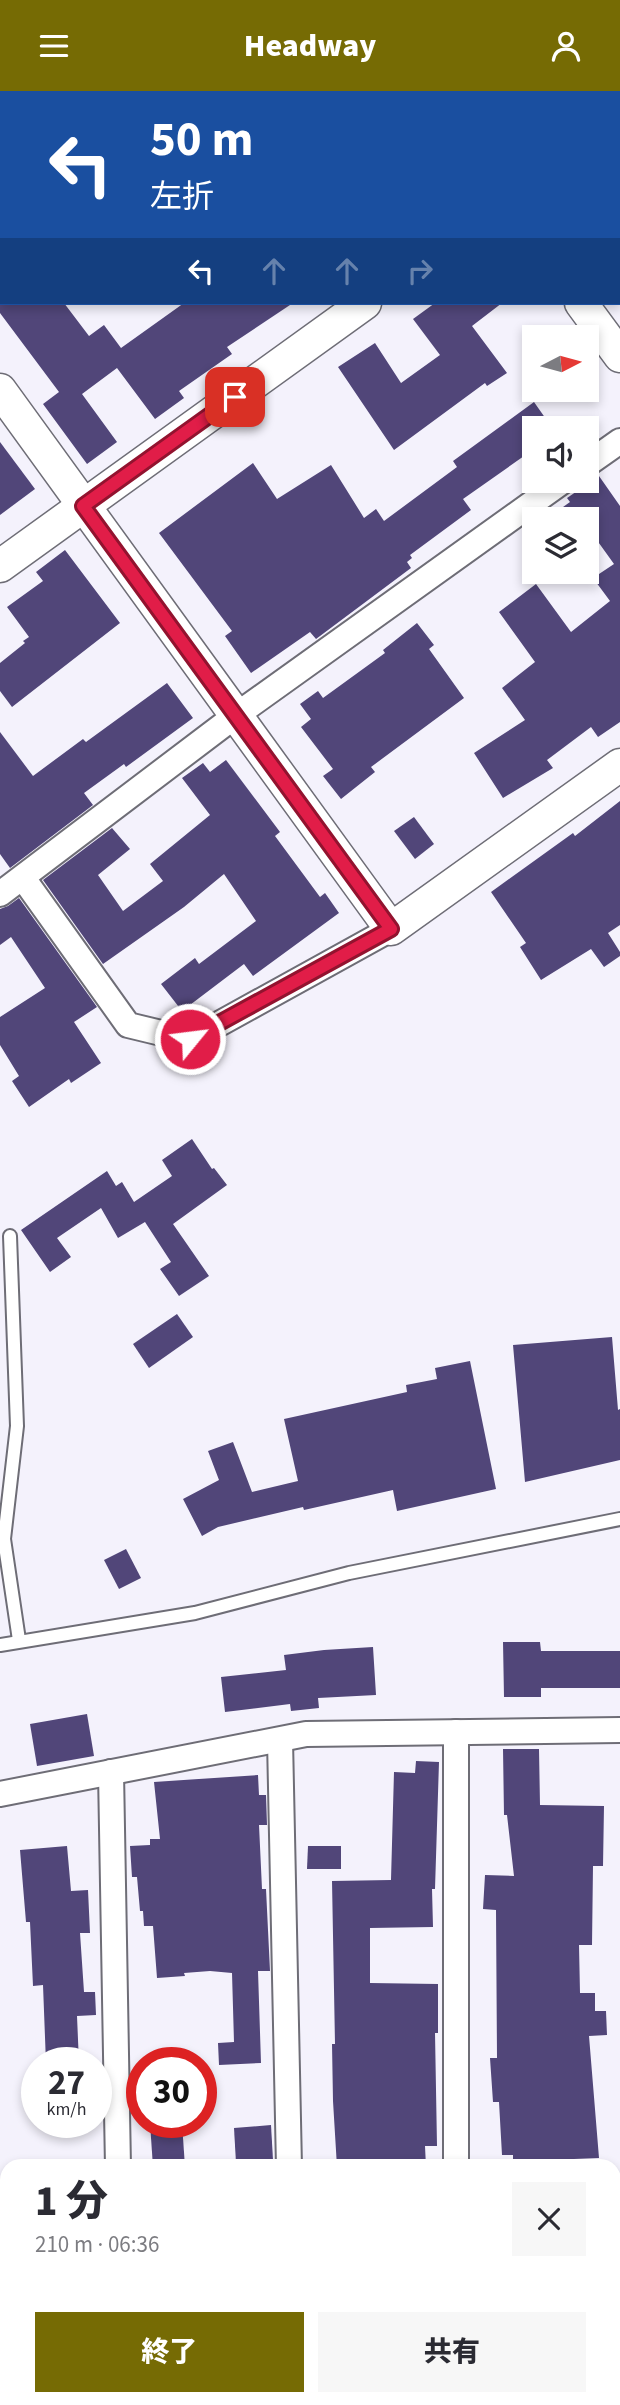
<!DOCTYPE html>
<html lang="ja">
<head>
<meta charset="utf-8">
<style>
	body { margin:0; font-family:"Source Sans 3","Noto Sans JP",sans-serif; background:#f7f7f7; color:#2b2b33; height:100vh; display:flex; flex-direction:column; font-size:26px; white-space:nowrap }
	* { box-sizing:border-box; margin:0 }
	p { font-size:23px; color:#7c7c81 }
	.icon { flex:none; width:38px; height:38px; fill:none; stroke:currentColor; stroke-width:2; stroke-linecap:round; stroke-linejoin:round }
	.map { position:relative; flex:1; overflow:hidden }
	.details { position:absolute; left:0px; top:2068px; width:621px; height:247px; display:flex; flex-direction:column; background:#fff; border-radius:21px 21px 0 0; box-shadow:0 4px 10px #0003 }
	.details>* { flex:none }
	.banner { position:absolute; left:0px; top:0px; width:621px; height:214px; box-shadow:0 4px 10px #0003; background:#1a4fa0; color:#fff; overflow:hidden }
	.needle { width:46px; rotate:84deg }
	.tools { position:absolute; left:522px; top:234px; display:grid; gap:14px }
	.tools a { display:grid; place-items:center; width:77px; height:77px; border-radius:0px; background:#fff; box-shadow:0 4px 10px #0003; font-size:35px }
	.speed { position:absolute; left:21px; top:1956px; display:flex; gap:14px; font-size:35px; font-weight:700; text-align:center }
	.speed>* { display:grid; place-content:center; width:91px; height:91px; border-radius:50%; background:#fff; box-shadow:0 4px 10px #0003; line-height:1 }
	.speed small { font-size:18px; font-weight:400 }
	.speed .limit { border:10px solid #d22; background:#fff; color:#111 }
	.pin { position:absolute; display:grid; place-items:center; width:60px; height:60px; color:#fff; margin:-30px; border-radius:14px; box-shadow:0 4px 10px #0006 }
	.me { position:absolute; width:77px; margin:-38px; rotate:61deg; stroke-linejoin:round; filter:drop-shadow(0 0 5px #0008) }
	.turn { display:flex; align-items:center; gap:24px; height:147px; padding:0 35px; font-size:32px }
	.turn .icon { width:91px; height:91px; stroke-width:2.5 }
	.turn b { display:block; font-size:49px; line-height:60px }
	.lanes { display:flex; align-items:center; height:66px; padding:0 35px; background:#0003; justify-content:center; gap:35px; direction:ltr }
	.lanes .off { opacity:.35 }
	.round { display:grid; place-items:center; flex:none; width:74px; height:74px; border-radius:0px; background:#f7f7f7 }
	.head { display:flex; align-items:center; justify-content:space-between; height:119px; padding:0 35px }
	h1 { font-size:42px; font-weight:800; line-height:52px }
	.cta { display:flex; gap:14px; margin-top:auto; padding:14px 35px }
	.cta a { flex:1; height:80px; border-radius:0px; background:#766b04; color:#fff; font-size:28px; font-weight:800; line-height:80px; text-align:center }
	.cta a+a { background:#f7f7f7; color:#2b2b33 }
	header { display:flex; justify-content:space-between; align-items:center; height:91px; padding:0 35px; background:#766b04; color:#fff; font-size:32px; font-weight:800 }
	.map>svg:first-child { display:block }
</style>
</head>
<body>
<header><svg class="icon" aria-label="menu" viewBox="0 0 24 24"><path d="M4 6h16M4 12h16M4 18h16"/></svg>Headway<svg class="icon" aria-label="person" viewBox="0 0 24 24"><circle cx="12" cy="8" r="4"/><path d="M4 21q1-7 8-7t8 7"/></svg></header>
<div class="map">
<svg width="620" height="2314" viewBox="0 0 620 2314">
	<rect width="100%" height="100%" fill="#f4f2fc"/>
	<path fill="#d6cf99" d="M 290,2308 L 566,2308 L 600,2314 L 289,2314 Z"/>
	<g fill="#514679">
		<path d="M 0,212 L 64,212 L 89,245 L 104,234 L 121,257 L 184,212 L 293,212 L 227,256 L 232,263 L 179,300 L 184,307 L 155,328 L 117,277 L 82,303 L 117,351 L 87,373 L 43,313 L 59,301 L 0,222 Z"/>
		<path d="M 435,212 L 502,212 L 472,235 L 507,282 L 487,295 L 485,292 L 394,359 L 338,276 L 375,252 L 401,292 L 440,264 L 413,228 Z"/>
		<path d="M 534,311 L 553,338 L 534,338 L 534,358 L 463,408 L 471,419 L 410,464 L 412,467 L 407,471 L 411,477 L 316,548 L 310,541 L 251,582 L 225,545 L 232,540 L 159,442 L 253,372 L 277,408 L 331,374 L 364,427 L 376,418 L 384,430 L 457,376 L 453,370 Z"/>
		<path d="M 0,351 L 35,398 L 0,424 Z"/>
		<path d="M 599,385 L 620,415 L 620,631 L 598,646 L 591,636 L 547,669 L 553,677 L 503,707 L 474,662 L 525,629 L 502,597 L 535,571 L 499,521 L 536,493 L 571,541 L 610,510 L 593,487 L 614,473 L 586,434 L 586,429 L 545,429 L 570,411 L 567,407 Z"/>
		<path d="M 65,459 L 120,532 L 12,616 L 0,600 L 0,572 L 25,552 L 23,550 L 29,546 L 7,516 L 43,490 L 36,481 Z"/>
		<path d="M 417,532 L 434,554 L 429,558 L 464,607 L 371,676 L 375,681 L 341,708 L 323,685 L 333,678 L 301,636 L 311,628 L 300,613 L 318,600 L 323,607 L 385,562 L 383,559 Z"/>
		<path d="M 167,592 L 193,627 L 126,676 L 124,673 L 84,702 L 93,714 L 10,777 L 0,763 L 0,641 L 33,685 L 83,648 L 86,651 Z"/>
		<path d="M 226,669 L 280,741 L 275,745 L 320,806 L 325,802 L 339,822 L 253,885 L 244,873 L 182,920 L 161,893 L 195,867 L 199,873 L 256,830 L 224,783 L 184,816 L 103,873 L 43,789 L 112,737 L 130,758 L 98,784 L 123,820 L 163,790 L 150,773 L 210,724 L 182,687 L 203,672 L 210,681 Z"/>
		<path d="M 620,710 L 620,834 L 608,842 L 620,861 L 620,865 L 604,876 L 591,858 L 541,889 L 520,856 L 526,852 L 491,801 L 573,742 L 575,745 Z"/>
		<path d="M 414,726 L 434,753 L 415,768 L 394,740 Z"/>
		<path d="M 19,807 L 97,916 L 74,931 L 101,972 L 71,992 L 69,988 L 29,1016 L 12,990 L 19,985 L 0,954 L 0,926 L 45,897 L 11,846 L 0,854 L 0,818 L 8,815 Z"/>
		<path d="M 192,1048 L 212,1078 L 214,1077 L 227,1094 L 173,1133 L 209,1185 L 179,1205 L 160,1178 L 171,1171 L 145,1131 L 118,1147 L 101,1117 L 57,1147 L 71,1166 L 50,1181 L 21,1139 L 107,1080 L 116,1095 L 122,1091 L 134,1111 L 172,1085 L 162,1069 Z"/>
		<path d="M 177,1223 L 193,1246 L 149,1277 L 133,1253 Z"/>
		<path d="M 612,1246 L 618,1319 L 620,1318 L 620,1369 L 525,1391 L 513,1254 Z"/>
		<path d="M 470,1270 L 496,1398 L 397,1420 L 393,1399 L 304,1419 L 303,1416 L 218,1436 L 202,1445 L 183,1408 L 219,1389 L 208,1360 L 233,1351 L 252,1401 L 298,1390 L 284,1328 L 407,1301 L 406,1294 L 437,1288 L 435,1277 Z"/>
		<path d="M 126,1458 L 141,1487 L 119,1498 L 104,1469 Z"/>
		<path d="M 503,1551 L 540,1551 L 541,1560 L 620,1560 L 620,1597 L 541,1597 L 541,1606 L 504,1606 Z"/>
		<path d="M 373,1556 L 376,1604 L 318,1607 L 319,1617 L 291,1620 L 290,1613 L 225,1621 L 221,1586 L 286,1579 L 284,1564 L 324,1559 Z"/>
		<path d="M 87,1623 L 94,1665 L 37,1675 L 30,1633 Z"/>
		<path d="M 503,1658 L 539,1658 L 540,1714 L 604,1715 L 603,1775 L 593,1775 L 592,1854 L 579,1854 L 580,1902 L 595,1902 L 595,1920 L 606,1920 L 607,1944 L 589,1945 L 599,2067 L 549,2069 L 550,2076 L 513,2076 L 513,2064 L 502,2064 L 499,2011 L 493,2011 L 490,1967 L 497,1967 L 496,1819 L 483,1818 L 485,1784 L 514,1785 L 507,1724 L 504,1724 Z"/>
		<path d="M 416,1670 L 439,1671 L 435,1798 L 432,1798 L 433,1836 L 370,1837 L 370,1892 L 438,1893 L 438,1942 L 435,1942 L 437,2055 L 425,2055 L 426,2076 L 337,2076 L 333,2010 L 332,1953 L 335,1953 L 332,1790 L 391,1789 L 394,1681 L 415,1682 Z"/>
		<path d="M 258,1684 L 259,1704 L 266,1704 L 267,1734 L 259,1734 L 262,1798 L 266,1798 L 270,1880 L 258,1880 L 261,1972 L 219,1974 L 218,1952 L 234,1951 L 232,1882 L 210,1880 L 184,1882 L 185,1885 L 157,1887 L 153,1835 L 144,1835 L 143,1820 L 140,1820 L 137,1786 L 132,1786 L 130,1755 L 150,1754 L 150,1748 L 160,1748 L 154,1691 Z"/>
		<path d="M 67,1755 L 71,1800 L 88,1799 L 90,1842 L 80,1842 L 84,1901 L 95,1901 L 96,1924 L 77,1925 L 79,1972 L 46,1972 L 43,1894 L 33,1895 L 30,1831 L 26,1831 L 20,1759 Z"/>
		<path d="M 308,1755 L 341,1755 L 341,1778 L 307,1778 Z"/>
		<path d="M 150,2032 L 182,2032 L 185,2076 L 153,2076 Z"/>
		<path d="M 271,2034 L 273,2069 L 236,2072 L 234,2037 Z"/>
	</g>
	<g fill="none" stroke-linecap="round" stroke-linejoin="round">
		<defs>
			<g id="service">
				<path d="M 10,1145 L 17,1335 L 4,1448 L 19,1549"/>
				<path d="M 0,1554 L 195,1522 L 349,1482 L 620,1428"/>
			</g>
			<g id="minor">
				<path d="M 212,2 L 214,0"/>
				<path d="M 0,155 L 2,154"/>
				<path d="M 586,374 L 620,350"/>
				<path d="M 23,787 L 128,934 L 190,949 L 391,838"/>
				<path d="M 0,803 L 235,625 L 563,390"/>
				<path d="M 280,1649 L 289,2076"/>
				<path d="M 111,1681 L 118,2076"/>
				<path d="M 0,1703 L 306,1643 L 620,1639"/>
				<path d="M 456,2076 L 456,1641"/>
			</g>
			<g id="tertiary">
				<path d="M 428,0 L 429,2"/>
				<path d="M 581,212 L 620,265"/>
				<path d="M 0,299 L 391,838 L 620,674"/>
				<path d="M 0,475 L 365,212"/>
				<path d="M 0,2131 L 7,2132"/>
				<path d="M 614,2243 L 620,2244"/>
				<path d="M 155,2314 L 156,2308"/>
			</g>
		</defs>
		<use href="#service" stroke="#6e6d76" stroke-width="16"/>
		<use href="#minor" stroke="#6e6d76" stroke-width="28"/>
		<use href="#tertiary" stroke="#6e6d76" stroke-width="35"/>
		<use href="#service" stroke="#fff" stroke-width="12"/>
		<use href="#minor" stroke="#fff" stroke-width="24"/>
		<use href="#tertiary" stroke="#fff" stroke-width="32"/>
	</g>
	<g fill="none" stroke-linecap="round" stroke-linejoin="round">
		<defs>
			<path id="route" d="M 190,948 L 391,838 L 83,415 L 235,306"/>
		</defs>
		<use href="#route" stroke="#92132f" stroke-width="18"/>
		<use href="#route" stroke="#e11d48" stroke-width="12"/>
	</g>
</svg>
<div class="tools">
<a><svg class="needle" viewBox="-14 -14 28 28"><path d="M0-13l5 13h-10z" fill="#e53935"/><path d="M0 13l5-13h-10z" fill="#7c7c81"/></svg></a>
<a><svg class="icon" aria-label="sound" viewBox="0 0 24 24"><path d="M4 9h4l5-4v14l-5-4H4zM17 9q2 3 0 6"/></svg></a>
<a><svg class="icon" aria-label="layers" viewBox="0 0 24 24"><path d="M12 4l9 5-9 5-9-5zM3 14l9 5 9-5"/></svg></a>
</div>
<div class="speed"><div>27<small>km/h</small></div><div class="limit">30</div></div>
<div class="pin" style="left:235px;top:306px;background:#d93025"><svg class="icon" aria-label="arrive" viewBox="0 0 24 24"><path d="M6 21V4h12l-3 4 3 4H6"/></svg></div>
<svg class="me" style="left:190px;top:948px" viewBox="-20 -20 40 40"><circle r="17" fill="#e11d48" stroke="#fff" stroke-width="3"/><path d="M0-11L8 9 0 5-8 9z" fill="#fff"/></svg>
<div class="banner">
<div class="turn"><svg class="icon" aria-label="left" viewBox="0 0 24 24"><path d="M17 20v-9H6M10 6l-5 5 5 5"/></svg><div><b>50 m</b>左折</div></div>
<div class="lanes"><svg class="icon" aria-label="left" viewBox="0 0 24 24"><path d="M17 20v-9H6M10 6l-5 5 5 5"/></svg><svg class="icon off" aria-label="ahead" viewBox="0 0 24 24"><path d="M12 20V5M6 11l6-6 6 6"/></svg><svg class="icon off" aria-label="ahead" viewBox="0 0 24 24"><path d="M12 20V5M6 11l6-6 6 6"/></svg><svg class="icon off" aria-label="right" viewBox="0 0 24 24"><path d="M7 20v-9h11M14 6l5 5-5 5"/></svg></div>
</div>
<section class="details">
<div class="head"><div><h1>1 分</h1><p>210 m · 06:36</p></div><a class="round"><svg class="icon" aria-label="close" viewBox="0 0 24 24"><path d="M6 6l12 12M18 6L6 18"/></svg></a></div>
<div class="cta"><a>終了</a><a>共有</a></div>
</section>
</div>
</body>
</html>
